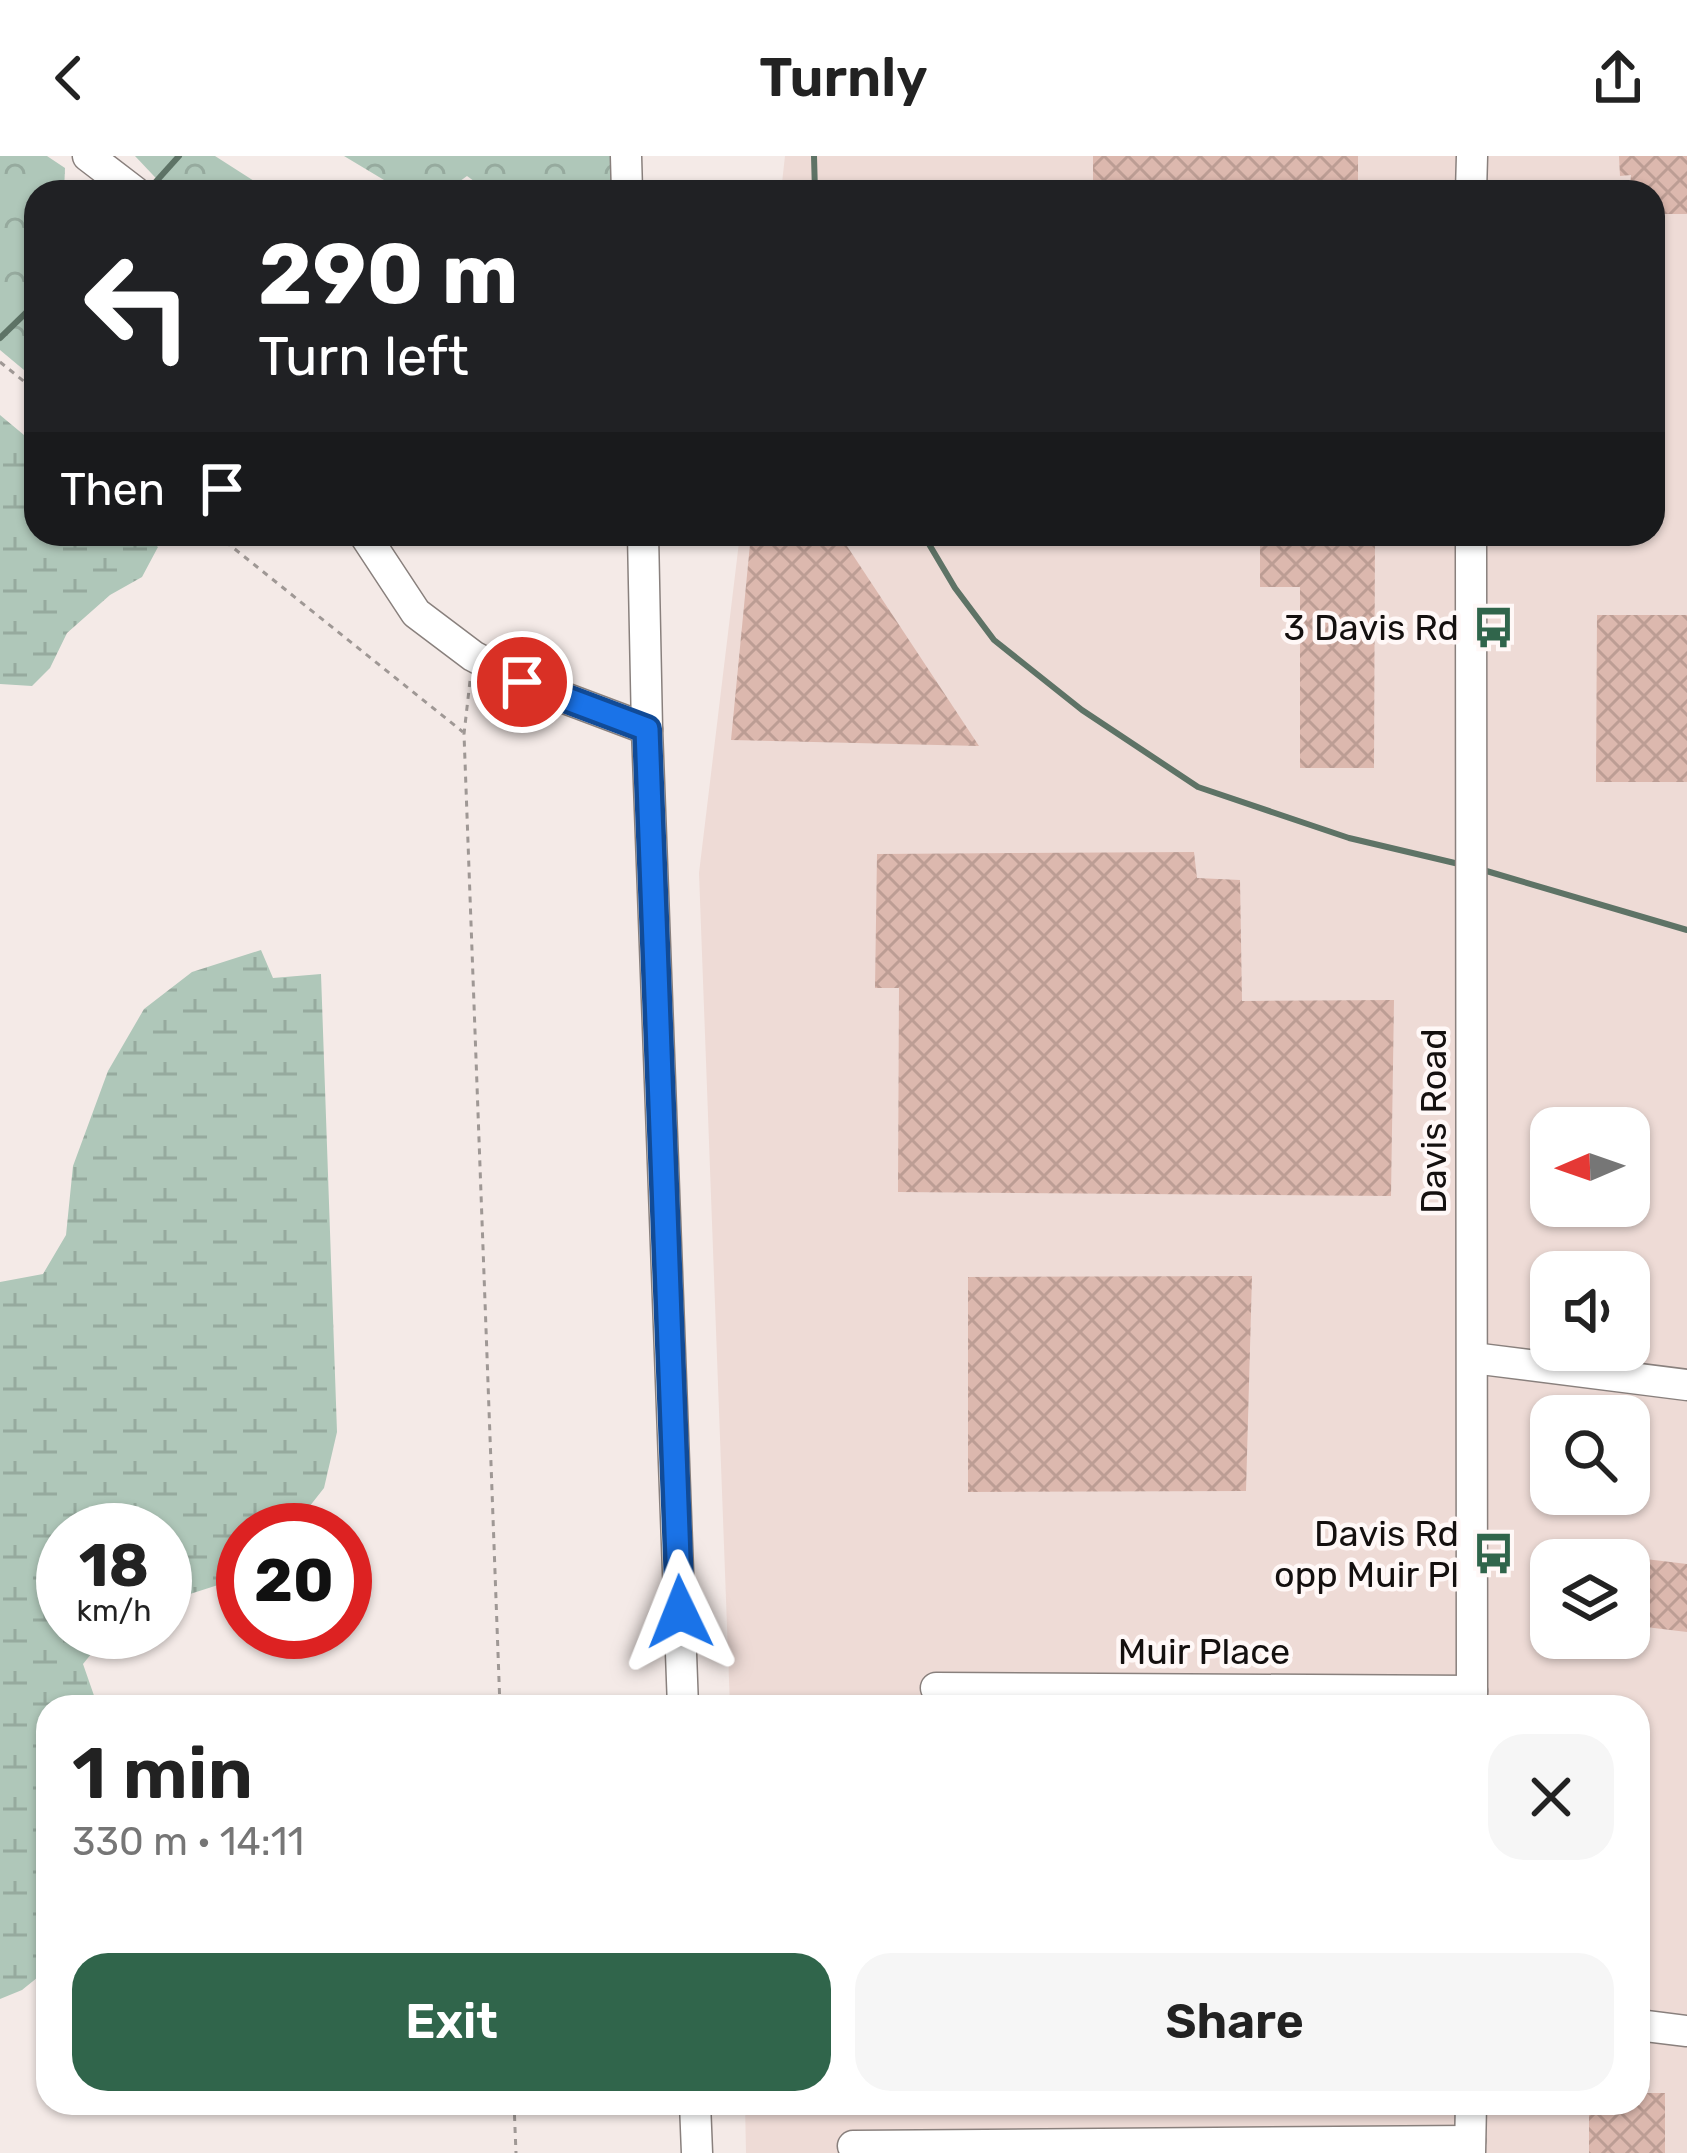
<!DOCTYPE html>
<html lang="en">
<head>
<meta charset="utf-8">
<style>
	body { margin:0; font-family:Rubik,sans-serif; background:#f6f6f6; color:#222; height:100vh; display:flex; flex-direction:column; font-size:45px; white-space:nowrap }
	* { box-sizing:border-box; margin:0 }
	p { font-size:39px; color:#767676 }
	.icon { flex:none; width:66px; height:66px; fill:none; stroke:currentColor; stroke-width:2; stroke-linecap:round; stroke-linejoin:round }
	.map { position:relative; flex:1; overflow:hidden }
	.drawer { position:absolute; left:36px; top:1539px; width:1614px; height:420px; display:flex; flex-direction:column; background:#fff; border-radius:36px; box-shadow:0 3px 9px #0004 }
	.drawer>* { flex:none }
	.banner { position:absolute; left:24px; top:24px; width:1641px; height:366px; border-radius:36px; box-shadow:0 3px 9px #0004; background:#202124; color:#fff; overflow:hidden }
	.needle { width:78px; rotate:268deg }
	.controls { position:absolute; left:1530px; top:951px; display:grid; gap:24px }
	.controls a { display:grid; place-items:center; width:120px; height:120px; border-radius:24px; background:#fff; box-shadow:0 3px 9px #0004; font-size:60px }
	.speed { position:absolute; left:36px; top:1347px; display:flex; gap:24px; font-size:60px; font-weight:700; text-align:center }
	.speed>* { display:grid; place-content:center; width:156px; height:156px; border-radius:50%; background:#fff; box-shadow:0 3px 9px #0004; line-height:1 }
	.speed small { font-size:30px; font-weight:400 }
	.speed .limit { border:18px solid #d22; background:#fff; color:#111 }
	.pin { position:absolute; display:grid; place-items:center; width:102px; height:102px; color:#fff; margin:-51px; border:6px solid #fff; border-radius:50%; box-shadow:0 3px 12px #0007 }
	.me { position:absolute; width:132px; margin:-66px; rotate:358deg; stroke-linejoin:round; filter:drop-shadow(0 0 9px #0008) }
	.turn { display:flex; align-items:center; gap:42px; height:252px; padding:0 36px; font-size:54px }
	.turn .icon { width:156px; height:156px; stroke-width:2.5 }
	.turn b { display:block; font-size:84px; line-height:102px }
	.then { display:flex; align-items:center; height:114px; padding:0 36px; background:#0003; gap:24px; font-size:45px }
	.round { display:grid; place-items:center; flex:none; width:126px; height:126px; border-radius:36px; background:#f6f6f6 }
	.overview { display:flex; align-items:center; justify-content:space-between; height:204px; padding:0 36px }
	h1 { font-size:72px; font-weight:600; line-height:90px }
	.cta { display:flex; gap:24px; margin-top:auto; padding:24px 36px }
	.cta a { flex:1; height:138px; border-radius:36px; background:#30654b; color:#fff; font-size:48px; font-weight:600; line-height:138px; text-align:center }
	.cta a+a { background:#f6f6f6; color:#222 }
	header { display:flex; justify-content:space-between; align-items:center; height:156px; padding:0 36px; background:#fff; font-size:54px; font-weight:600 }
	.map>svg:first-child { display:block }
</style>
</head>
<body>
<header><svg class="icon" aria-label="back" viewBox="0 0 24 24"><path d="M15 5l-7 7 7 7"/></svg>Turnly<svg class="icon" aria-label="share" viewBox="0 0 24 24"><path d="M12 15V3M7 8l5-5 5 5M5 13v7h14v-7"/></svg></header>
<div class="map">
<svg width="1687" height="1997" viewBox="0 0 1687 1997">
	<defs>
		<pattern id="forest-crowns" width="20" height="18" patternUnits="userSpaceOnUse" patternTransform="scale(3)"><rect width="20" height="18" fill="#afc7b9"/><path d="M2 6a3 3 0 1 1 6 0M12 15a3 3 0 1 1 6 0" fill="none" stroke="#96aa9e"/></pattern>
		<pattern id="wetland-marsh" width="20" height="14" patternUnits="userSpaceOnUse" patternTransform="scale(3)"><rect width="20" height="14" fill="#afc7b9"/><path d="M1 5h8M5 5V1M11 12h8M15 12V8" fill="none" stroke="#96aa9e"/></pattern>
		<pattern id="building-cross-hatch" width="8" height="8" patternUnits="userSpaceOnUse" patternTransform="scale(3)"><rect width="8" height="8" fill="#dcb8ae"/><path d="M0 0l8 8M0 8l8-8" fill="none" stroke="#bc9d94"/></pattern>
	</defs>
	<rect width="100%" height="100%" fill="#f4eae7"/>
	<path fill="#eedbd6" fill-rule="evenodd" d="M 785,0 L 1687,0 L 1687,1997 L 746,1997 L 745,1947 L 1638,1947 L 1638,1551 L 730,1551 L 699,717 L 740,378 L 1653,378 L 1653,36 L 781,36 ZM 1551,972 L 1629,972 L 1629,1050 L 1551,1050 ZM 1551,1116 L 1629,1116 L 1629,1194 L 1551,1194 ZM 1551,1260 L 1629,1260 L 1629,1338 L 1551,1338 ZM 1551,1404 L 1629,1404 L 1629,1482 L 1551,1482 Z"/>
	<g fill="url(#forest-crowns)">
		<path d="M 0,0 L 47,0 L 65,12 L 64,36 L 36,36 L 36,224 L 0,194 Z"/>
		<path d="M 135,0 L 215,0 L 271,36 L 169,36 Z"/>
		<path d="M 344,0 L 615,0 L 617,36 L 489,36 L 467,20 L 445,36 L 404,36 Z"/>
	</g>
	<g fill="url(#wetland-marsh)">
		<path d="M 0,259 L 36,289 L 36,378 L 143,378 L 158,391 L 142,421 L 110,439 L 67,477 L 50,512 L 32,530 L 0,528 Z"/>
		<path d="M 261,794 L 273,822 L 321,818 L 337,1276 L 324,1332 L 291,1374 L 243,1374 L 243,1421 L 165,1446 L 165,1374 L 63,1374 L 63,1476 L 109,1476 L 83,1508 L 98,1551 L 48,1551 L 48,1813 L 22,1834 L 0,1843 L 0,1126 L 43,1118 L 66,1079 L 73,1010 L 108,915 L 144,853 L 192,816 Z"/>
	</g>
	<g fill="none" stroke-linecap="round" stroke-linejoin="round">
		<g stroke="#5e7366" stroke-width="6">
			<path d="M 814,0 L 815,36"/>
			<path d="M 152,30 L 179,0"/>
			<path d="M 0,182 L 36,147"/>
			<path d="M 923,378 L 955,432 L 994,484 L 1082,554 L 1198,631 L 1349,682 L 1459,708"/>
			<path d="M 1483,714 L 1687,774"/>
		</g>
	</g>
	<g fill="url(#building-cross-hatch)">
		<rect x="1093" y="0" width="265" height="36"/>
		<path d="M 1619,0 L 1687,0 L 1687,58 L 1661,58 L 1661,52 L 1653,52 L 1653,36 L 1642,36 L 1642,30 L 1630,30 L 1631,19 L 1620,20 Z"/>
		<path d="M 751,378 L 839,378 L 979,590 L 731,584 Z"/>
		<path d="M 1260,378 L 1375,378 L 1374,612 L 1300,612 L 1300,431 L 1260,431 Z"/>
		<path d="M 1597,459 L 1687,459 L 1687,626 L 1596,626 Z"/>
		<path d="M 1194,696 L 1197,722 L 1240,724 L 1242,845 L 1394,844 L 1391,1040 L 898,1036 L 899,832 L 875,832 L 877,698 Z"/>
		<path d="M 1252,1120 L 1246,1335 L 968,1336 L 968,1121 Z"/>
		<path d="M 1629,1401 L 1687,1408 L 1687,1476 L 1629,1469 Z"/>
		<path d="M 1638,1937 L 1665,1937 L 1665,1997 L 1589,1997 L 1589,1947 L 1638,1947 Z"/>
	</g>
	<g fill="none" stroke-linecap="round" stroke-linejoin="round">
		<defs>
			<g id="minor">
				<path d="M 88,0 L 135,36"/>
				<path d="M 626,0 L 627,36"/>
				<path d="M 1471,36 L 1472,0"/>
				<path d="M 364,378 L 416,457 L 473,500 L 522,526 L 647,573"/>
				<path d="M 643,378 L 647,573 L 683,1551"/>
				<path d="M 1471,378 L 1472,1551"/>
				<path d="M 1473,1202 L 1687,1229"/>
				<path d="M 936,1532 L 1472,1535"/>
				<path d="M 1638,1869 L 1687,1875"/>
				<path d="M 695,1947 L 697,1997"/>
				<path d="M 853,1990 L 1470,1985"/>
				<path d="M 1470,1997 L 1471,1947"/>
			</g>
		</defs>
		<use href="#minor" stroke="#89807d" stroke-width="33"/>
		<g stroke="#9f9895" stroke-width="3" stroke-dasharray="6 6" stroke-linecap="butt">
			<path d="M 0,206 L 36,235"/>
			<path d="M 216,378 L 463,576"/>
			<path d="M 470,525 L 464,578 L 500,1551"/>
			<path d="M 514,1947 L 516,1997"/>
		</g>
		<use href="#minor" stroke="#fff" stroke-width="30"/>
	</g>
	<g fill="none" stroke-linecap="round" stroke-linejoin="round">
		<defs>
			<path id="route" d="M 522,526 L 647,573 L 680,1456"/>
		</defs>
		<use href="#route" stroke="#114b97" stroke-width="30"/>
		<use href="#route" stroke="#1a73e8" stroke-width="21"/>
	</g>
	<defs>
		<symbol id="bus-bare" viewBox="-9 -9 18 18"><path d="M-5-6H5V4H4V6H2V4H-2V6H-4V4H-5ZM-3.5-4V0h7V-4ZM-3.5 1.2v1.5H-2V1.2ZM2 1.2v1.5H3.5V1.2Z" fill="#30654b" stroke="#fff8f7" stroke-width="2.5" paint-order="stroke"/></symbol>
	</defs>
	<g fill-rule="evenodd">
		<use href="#bus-bare" x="1464" y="442" width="59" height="59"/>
		<use href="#bus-bare" x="1464" y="1368" width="59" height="59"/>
	</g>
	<g text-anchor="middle" stroke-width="9" stroke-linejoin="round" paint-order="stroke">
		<g font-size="36" fill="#14100f" stroke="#fff8f7" text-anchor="end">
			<text x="1459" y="484">3 Davis Rd</text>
			<text x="1459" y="1390">Davis Rd<tspan x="1459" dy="41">opp Muir Pl</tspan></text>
		</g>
		<g font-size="36" fill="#14100f" stroke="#fff8f7">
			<text transform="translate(1433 965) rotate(-90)" y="13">Davis Road</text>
			<text x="1204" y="1508">Muir Place</text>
		</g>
	</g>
</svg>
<div class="controls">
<a><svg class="needle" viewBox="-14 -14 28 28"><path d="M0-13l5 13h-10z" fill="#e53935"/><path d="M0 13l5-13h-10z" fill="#767676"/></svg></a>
<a><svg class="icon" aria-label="sound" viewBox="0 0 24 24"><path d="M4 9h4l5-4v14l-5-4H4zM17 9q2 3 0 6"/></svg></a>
<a><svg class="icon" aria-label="search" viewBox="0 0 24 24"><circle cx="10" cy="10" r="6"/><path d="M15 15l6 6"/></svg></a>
<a><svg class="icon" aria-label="layers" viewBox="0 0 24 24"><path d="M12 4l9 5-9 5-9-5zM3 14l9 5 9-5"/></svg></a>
</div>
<div class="speed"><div>18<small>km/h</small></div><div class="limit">20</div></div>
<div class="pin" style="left:522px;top:526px;background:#d93025"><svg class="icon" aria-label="arrive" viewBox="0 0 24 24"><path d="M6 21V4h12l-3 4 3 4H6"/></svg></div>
<svg class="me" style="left:680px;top:1456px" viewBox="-20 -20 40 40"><path d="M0-17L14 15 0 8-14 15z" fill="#1a73e8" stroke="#fff" stroke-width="4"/></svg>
<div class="banner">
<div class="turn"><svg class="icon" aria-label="left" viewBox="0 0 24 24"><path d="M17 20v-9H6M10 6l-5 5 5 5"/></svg><div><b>290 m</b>Turn left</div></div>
<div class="then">Then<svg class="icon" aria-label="arrive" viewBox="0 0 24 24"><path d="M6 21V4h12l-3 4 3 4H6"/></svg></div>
</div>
<section class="drawer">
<div class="overview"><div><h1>1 min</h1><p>330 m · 14:11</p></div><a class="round"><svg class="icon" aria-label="close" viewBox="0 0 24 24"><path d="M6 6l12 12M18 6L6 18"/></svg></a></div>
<div class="cta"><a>Exit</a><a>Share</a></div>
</section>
</div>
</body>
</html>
